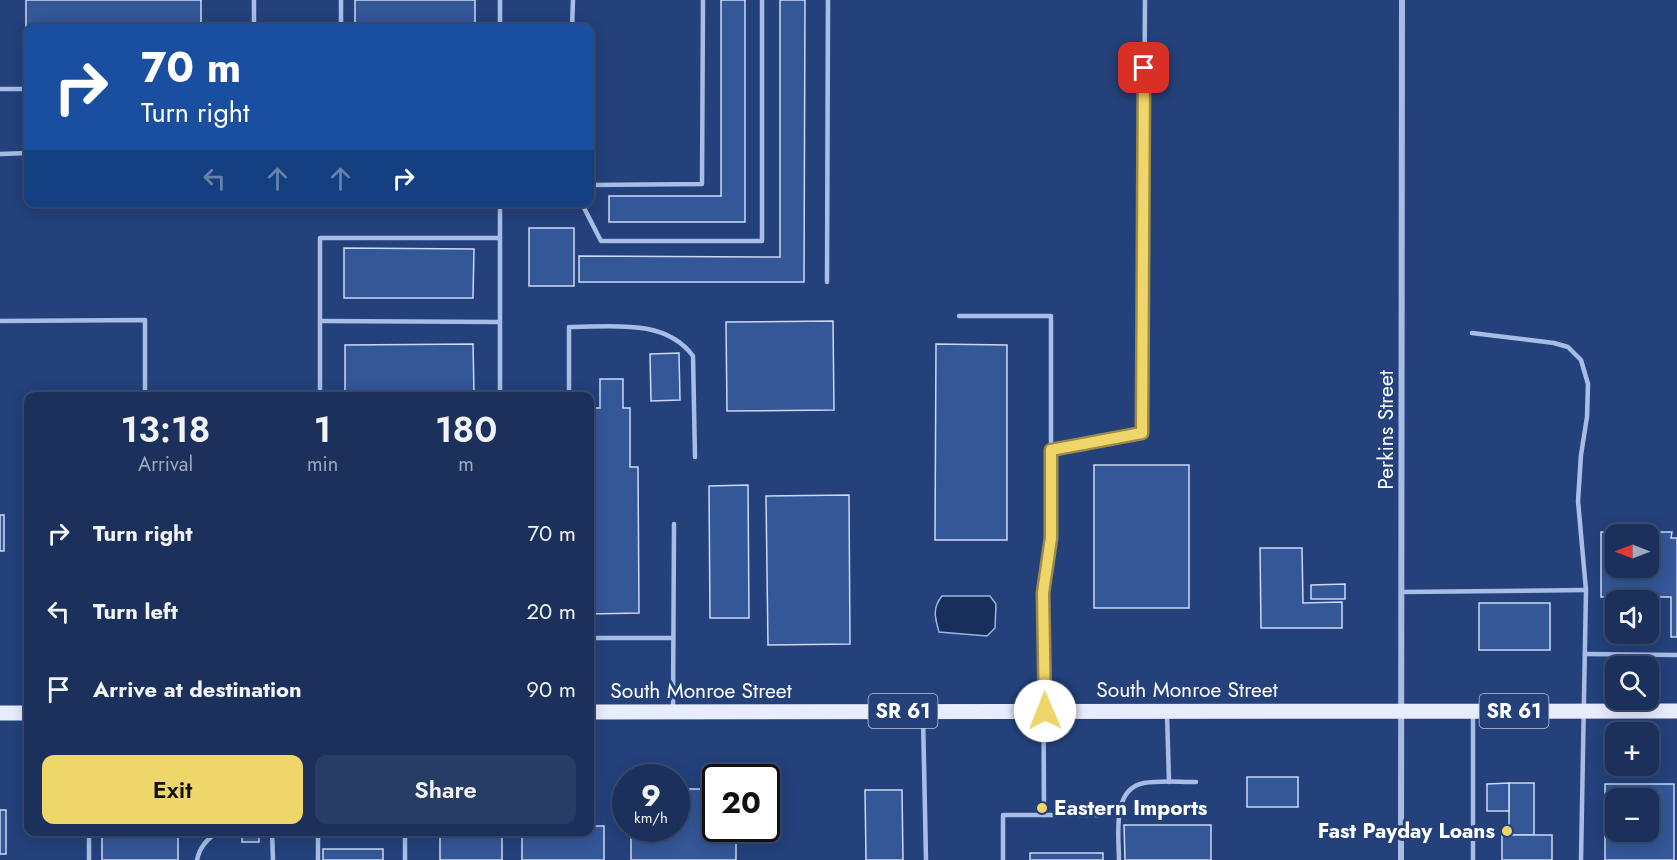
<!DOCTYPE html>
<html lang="en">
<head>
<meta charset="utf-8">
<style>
	body { margin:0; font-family:Jost,sans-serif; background:#283d65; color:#f1f3f6; height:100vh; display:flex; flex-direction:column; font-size:22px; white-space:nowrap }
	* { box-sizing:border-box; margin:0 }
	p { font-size:20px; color:#a0a9bb }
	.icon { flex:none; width:33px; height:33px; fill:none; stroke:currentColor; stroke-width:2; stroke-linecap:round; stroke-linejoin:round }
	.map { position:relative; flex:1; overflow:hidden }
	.panel { position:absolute; left:24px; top:392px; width:570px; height:444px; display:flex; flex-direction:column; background:#1b315c; border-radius:12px; box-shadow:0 3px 15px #0003,0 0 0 2px #394c72 }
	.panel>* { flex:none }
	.hud { position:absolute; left:24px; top:24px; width:570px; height:183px; border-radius:12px; box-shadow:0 3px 15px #0003,0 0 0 2px #394c72; background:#1a4fa0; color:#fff; overflow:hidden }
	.needle { width:39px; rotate:270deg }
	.fabs { position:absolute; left:1605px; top:524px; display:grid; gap:12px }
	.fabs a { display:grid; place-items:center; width:54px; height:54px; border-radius:12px; background:#1b315c; box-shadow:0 3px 15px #0003,0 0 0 2px #394c72; font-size:30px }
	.speed { position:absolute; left:612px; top:764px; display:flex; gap:12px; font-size:30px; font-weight:700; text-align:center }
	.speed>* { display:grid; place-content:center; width:78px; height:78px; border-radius:50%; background:#1b315c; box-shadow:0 3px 15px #0003,0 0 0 2px #394c72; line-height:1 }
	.speed small { font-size:15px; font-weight:400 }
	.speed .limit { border:3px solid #111; border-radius:9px; background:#fff; color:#111 }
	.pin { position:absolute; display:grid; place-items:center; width:51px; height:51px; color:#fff; margin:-26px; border-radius:12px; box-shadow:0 3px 9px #0006 }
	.me { position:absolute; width:66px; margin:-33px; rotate:359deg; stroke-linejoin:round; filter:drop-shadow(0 0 4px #0008) }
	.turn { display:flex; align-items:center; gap:21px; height:126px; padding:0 18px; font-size:27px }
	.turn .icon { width:78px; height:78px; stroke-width:2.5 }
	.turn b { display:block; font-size:42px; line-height:51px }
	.lanes { display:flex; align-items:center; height:57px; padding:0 18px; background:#0003; justify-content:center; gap:30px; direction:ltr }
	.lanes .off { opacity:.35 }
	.eta { display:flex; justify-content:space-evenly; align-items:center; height:102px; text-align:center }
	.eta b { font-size:36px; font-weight:600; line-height:42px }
	.action { display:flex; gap:12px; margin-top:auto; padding:12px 18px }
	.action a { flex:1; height:69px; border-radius:12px; background:#efd66b; color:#111; font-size:24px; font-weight:600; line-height:69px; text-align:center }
	.action a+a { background:#283d65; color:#f1f3f6 }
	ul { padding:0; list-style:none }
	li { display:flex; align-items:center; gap:18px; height:78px; padding:0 18px }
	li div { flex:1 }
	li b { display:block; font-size:22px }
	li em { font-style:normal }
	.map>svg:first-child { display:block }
</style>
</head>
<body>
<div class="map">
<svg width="1677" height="860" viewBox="0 0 1677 860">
	<rect width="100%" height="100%" fill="#24417b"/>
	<path fill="#182e5b" stroke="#9bb6e6" stroke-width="1.5" d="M 942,596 L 990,596 L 996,604 L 995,628 L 987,636 L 939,632 C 935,618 932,608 942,596 Z"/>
	<g fill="#345798" stroke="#cad9f4" stroke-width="1.5" fill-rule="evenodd">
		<path d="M 26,0 L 201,0 L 201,28 L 28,28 L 28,65 L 26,65 Z"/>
		<rect x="355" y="0" width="120" height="28"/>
		<path d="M 721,0 L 745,0 L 745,222 L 609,222 L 609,196 L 721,196 Z"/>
		<path d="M 780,0 L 805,0 L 804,282 L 579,282 L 579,256 L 780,257 Z"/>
		<rect x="529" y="228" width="45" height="58"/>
		<path d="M 344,248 L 474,249 L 473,298 L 344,298 Z"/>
		<path d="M 833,321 L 834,410 L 727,411 L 726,322 Z"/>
		<path d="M 473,344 L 474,393 L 345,393 L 345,345 Z"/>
		<path d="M 936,344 L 1007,345 L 1007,540 L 935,540 Z"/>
		<path d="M 679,353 L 680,400 L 651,401 L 650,354 Z"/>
		<path d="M 600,379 L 623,379 L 623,408 L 630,408 L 630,467 L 638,467 L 639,613 L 590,614 L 590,467 L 595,467 L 595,408 L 600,408 Z"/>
		<rect x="1094" y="465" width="95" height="143"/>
		<path d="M 748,485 L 749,618 L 710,618 L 709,486 Z"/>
		<path d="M 849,495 L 850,644 L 768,645 L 766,496 Z"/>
		<rect x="0" y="515" width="4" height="36"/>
		<path d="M 1601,532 L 1672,532 L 1671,538 L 1677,538 L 1677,637 L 1671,637 L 1671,597 L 1601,597 ZM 1616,534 L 1648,534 L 1648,567 L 1616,567 Z"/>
		<path d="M 1260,548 L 1302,548 L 1303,603 L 1342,602 L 1342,628 L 1261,628 Z"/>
		<path d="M 1345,584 L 1345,599 L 1311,599 L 1311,585 Z"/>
		<rect x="1479" y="603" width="71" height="47"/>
		<rect x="1247" y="777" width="51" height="30"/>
		<rect x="1509" y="783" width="25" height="52"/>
		<path d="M 1509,783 L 1509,811 L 1487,811 L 1487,784 Z"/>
		<path d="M 1605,784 L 1674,784 L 1674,860 L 1605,860 ZM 1616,798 L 1648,798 L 1648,831 L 1616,831 Z"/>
		<path d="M 676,789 L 716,789 L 716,828 L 736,828 L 736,860 L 631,860 L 631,828 L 676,828 Z"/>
		<path d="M 865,790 L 902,790 L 903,860 L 866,860 Z"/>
		<rect x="0" y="810" width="6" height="44"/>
		<path d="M 1124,825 L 1211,825 L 1211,860 L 1125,860 Z"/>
		<path d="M 590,826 L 604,826 L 604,860 L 522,860 L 522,831 L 590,831 Z"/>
		<rect x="102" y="831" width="76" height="29"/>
		<rect x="242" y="831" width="17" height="11"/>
		<rect x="440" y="831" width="62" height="29"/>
		<rect x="1502" y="835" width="50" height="25"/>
		<rect x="323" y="849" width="60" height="11"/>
		<rect x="1030" y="853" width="73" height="7"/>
	</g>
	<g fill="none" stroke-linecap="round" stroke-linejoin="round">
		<g stroke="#a7bde5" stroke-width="4.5">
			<path d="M 254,0 L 254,28"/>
			<path d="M 341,0 L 341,28"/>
			<path d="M 500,0 L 500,28"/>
			<path d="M 572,28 L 573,0"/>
			<path d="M 0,89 L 28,89"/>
			<path d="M 0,154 L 28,153"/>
			<path d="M 590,185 L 702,184 L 703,0"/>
			<path d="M 500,202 L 500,396"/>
			<path d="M 581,202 L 601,241 L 762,241 L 762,0"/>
			<path d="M 827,282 L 828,0"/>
			<path d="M 959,316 L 1051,316 L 1051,538 L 1043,593 L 1044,815"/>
			<path d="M 0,321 L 145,320 L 145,396"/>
			<path d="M 320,321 L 500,322"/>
			<path d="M 1472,333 L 1554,343 L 1568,347 L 1581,360 L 1588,384 L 1587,417 L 1581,455 L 1578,501 L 1586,590 L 1581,860"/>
			<path d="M 320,396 L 320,238 L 500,238"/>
			<path d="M 569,396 L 569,327 C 611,327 665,318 693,356 L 695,457"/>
			<path d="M 1051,450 L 1142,433 L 1145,0"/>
			<path d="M 1402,592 L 1586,590"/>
			<path d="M 590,638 L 673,638"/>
			<path d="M 1585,654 L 1677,655"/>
			<path d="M 673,711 L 674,524"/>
			<path d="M 1167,713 L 1169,782"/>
			<path d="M 923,716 L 926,860"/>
			<path d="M 272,831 L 273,860"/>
			<path d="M 405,831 L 405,860"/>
			<path d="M 89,860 L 89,831"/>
			<path d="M 197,860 C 200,846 207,840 218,831"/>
			<path d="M 318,860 L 318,831"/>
			<path d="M 1003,860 L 1003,815 L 1099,815"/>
			<path d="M 1119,860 C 1119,836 1111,789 1144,783 C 1160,780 1179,782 1196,782"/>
			<path d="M 1473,860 L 1473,713"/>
		</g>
		<path stroke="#a7bde5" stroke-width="6" d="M 1401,860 L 1402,0"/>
		<g stroke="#e7edfc" stroke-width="15">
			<path d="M 590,712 L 1677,711"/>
			<path d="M 0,713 L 28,713"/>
		</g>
	</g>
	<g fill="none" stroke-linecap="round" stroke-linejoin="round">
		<defs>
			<path id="route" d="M 1045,711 L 1043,593 L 1051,538 L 1051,450 L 1142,433 L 1144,68"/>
		</defs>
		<use href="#route" stroke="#9b8b46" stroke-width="15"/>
		<use href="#route" stroke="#efd66b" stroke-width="10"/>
	</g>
	<g fill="#efd66b" stroke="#24417b" stroke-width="2">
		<circle cx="1042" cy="808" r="6"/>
		<circle cx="1507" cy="831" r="6"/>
	</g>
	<g text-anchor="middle" stroke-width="6" stroke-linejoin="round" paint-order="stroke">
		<g fill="#24417b" stroke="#bdc6d7" stroke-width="1.5">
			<rect x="868.5" y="694" width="69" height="34" rx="4.5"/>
			<rect x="1479.5" y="694" width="69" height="34" rx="4.5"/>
		</g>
		<g font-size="20" font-weight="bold" fill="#fff">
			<text x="903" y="718">SR 61</text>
			<text x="1514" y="718">SR 61</text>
		</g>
		<g font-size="21" fill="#fff" stroke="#24417b">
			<text transform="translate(1386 430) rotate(-90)" y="7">Perkins Street</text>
			<text x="1187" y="697">South Monroe Street</text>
			<text x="701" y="698">South Monroe Street</text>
		</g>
		<g font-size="21" font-weight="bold" fill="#fff" stroke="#24417b" text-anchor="start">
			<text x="1054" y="815">Eastern Imports</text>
			<text x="1495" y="838" text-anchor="end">Fast Payday Loans</text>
		</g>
	</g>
</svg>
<div class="fabs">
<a><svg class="needle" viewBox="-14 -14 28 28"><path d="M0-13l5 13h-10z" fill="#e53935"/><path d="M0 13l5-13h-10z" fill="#a0a9bb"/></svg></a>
<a><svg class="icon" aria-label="sound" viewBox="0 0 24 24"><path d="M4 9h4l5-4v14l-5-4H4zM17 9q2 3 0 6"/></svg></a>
<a><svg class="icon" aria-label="search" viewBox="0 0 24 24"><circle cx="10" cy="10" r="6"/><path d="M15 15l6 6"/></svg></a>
<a>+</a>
<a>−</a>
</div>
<div class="speed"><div>9<small>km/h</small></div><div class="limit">20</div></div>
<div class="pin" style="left:1144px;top:68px;background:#d93025"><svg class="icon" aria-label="arrive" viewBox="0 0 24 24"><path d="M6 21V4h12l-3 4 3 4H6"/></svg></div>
<svg class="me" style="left:1045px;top:711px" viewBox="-20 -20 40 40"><circle r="19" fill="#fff"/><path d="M0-13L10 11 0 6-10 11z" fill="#efd66b"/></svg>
<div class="hud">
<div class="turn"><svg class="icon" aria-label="right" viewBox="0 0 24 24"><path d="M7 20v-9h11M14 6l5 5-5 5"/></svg><div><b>70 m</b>Turn right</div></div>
<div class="lanes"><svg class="icon off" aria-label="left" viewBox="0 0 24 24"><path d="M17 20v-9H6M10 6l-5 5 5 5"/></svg><svg class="icon off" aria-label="ahead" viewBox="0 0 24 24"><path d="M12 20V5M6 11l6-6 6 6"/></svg><svg class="icon off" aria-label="ahead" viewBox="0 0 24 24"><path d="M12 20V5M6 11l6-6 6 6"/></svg><svg class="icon" aria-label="right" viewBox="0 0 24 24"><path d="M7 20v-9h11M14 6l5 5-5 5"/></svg></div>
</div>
<section class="panel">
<div class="eta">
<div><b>13:18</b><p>Arrival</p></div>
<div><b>1</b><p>min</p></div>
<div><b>180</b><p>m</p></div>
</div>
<ul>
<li><svg class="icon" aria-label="right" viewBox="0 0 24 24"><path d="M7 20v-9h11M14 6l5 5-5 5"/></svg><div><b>Turn right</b></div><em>70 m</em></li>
<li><svg class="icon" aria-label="left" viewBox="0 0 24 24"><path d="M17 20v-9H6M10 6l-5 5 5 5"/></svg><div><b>Turn left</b></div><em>20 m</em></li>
<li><svg class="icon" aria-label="arrive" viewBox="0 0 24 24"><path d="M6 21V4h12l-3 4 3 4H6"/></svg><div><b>Arrive at destination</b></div><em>90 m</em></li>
</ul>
<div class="action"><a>Exit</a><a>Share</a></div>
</section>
</div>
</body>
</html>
